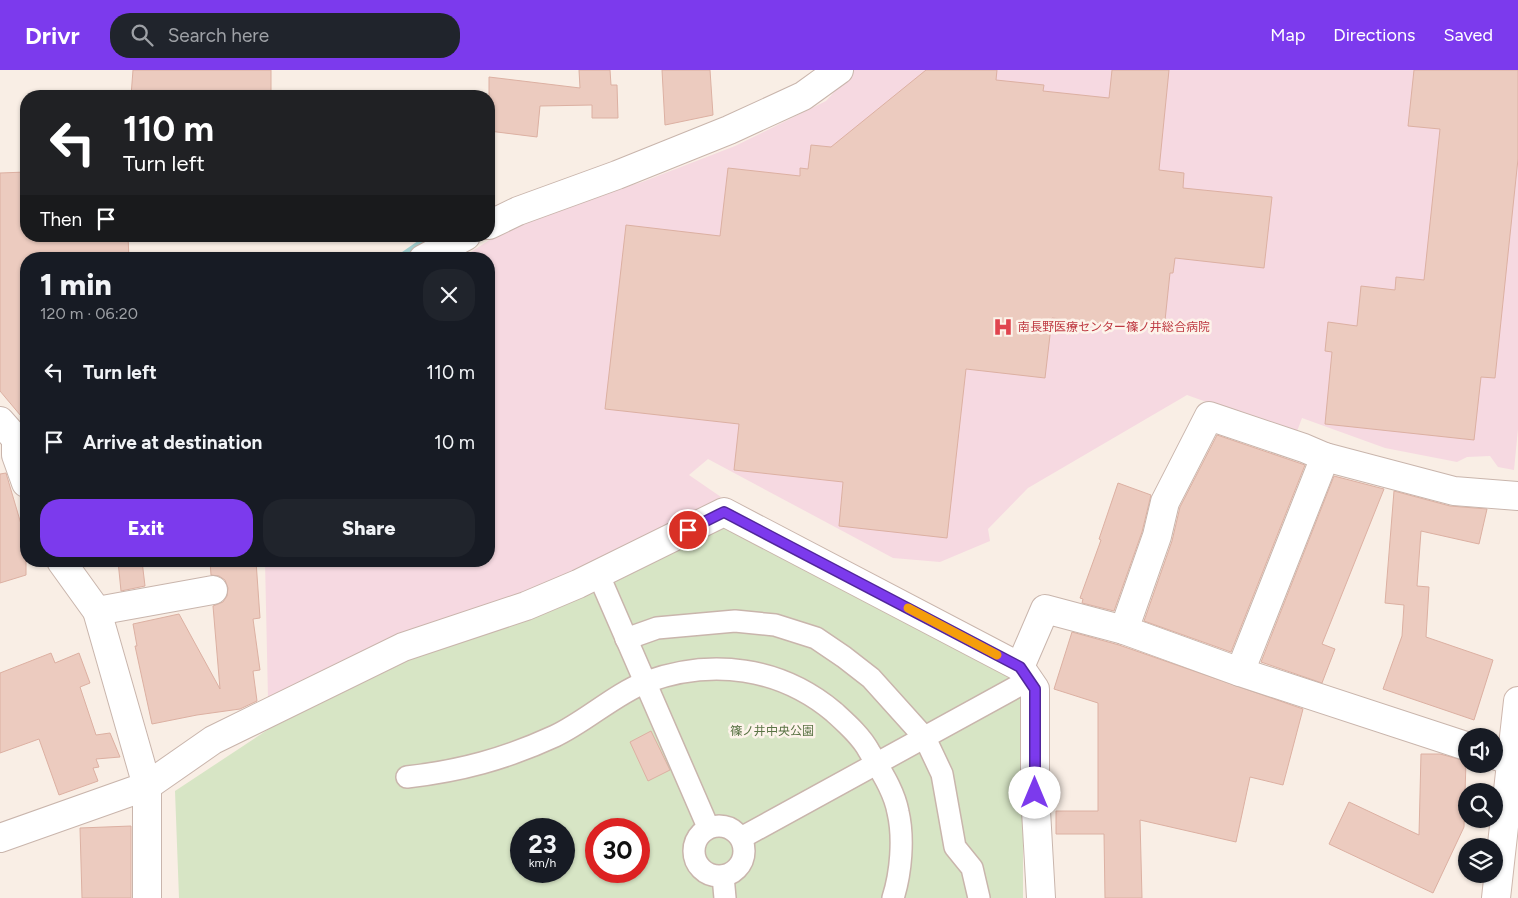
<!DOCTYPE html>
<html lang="en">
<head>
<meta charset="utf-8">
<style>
	body { margin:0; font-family:Figtree,"Noto Sans JP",sans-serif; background:#20242c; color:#f1f3f6; height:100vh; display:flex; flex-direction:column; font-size:19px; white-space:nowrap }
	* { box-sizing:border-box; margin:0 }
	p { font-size:16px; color:#9ea1a6 }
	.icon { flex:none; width:28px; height:28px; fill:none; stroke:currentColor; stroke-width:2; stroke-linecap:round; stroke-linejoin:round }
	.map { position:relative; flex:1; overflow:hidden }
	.sheet { position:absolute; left:20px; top:182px; width:475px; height:315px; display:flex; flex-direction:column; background:#171b24; border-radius:20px; box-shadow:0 1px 4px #0004 }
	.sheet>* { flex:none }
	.top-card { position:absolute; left:20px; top:20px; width:475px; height:152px; border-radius:20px; box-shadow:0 1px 4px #0004; background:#202124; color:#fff; overflow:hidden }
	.buttons { position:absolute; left:1458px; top:658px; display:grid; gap:10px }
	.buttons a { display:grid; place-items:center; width:45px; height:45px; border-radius:50%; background:#171b24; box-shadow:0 1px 4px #0004; font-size:25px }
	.speed { position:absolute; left:510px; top:748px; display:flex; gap:10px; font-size:25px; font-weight:700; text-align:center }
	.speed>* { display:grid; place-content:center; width:65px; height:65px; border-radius:50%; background:#171b24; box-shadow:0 1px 4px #0004; line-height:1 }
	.speed small { font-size:12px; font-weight:400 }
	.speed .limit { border:8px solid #d22; background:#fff; color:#111 }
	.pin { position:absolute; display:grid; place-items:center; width:42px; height:42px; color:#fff; margin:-21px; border:2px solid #fff; border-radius:50%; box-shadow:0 1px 5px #0007 }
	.me { position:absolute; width:55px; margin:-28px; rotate:0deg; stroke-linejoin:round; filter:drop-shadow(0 0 4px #0008) }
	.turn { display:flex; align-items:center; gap:18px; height:105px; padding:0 20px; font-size:22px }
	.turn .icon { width:65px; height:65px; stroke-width:2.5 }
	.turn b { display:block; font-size:35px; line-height:42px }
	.then { display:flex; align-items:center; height:48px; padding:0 20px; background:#0003; gap:10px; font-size:19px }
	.round { display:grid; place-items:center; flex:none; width:52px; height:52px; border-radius:20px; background:#20242c }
	.summary { display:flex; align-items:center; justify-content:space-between; height:85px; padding:0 20px }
	h1 { font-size:30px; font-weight:800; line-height:38px }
	.primary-button { display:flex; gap:10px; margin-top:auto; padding:10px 20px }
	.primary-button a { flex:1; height:58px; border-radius:20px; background:#7c3aed; color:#fff; font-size:20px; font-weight:800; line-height:58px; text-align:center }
	.primary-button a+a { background:#20242c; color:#f1f3f6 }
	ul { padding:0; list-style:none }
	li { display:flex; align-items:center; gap:15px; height:70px; padding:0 20px }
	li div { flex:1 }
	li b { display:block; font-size:19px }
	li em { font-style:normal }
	header { display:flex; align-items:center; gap:30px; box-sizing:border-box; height:70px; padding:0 25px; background:#7c3aed; color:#fff }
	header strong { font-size:24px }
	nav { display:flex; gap:28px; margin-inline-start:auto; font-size:18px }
	.search { width:350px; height:45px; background:#20242c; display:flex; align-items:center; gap:12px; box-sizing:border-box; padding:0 18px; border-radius:20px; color:#9ea1a6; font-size:19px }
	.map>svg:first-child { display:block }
</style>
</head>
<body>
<header>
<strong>Drivr</strong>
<div class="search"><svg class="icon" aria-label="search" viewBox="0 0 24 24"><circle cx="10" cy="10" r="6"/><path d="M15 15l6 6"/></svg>Search here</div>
<nav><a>Map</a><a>Directions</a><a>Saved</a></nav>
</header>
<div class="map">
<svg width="1518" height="828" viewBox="0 0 1518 828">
	<rect width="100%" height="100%" fill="#f9eee5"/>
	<path fill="#f6d9e1" d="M 854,0 L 1483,0 L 1518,69 L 1518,359 L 1514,400 L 1498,397 L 1490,386 L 1467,387 L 1457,392 L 1385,378 L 1302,348 L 1296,364 L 1187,325 L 1028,418 L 988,459 L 990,471 L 940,492 L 893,488 L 708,389 L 689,405 L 721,427 L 596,497 L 268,629 L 265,491 L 489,491 L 489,189 L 460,189 L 522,149 L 642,112 L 735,76 L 826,31 Z"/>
	<path fill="#d7e5c5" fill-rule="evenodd" d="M 729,449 L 1016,603 L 1023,643 L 1023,828 L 179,828 L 175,721 L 281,651 L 405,590 L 556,539 ZM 521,759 L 564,759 L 564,801 L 521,801 ZM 596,759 L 639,759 L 639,801 L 596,801 Z"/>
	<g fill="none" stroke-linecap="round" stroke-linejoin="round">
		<path stroke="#a3d1d1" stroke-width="9" d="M 400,189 L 433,166"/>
	</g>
	<g fill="#eccbbf" stroke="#dcb0a2">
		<path d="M 133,0 L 271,0 L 271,26 L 131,26 Z"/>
		<path d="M 579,0 L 610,0 L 611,15 L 617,15 L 618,48 L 592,48 L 592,35 L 540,36 L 537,67 L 489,61 L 489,7 L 580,18 Z"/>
		<path d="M 662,0 L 710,0 L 713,45 L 665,55 Z"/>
		<path d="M 926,0 L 997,0 L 996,10 L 1044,15 L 1043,21 L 1109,28 L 1112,0 L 1169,0 L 1159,100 L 1184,103 L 1183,118 L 1272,127 L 1264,198 L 1175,188 L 1173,203 L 1170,203 L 1164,260 L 1052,248 L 1045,308 L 966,299 L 947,468 L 839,456 L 843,412 L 734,400 L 739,354 L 605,339 L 626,155 L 720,166 L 728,98 L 800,106 L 800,98 L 808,99 L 811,75 L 831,77 Z"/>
		<path d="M 1414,0 L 1518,0 L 1518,89 L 1495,308 L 1481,307 L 1474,370 L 1325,354 L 1332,282 L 1325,281 L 1328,252 L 1357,256 L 1361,216 L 1395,220 L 1396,207 L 1424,210 L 1440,59 L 1408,56 Z"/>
		<path d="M 26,102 L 26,166 L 128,166 L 129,189 L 26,189 L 26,352 L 0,321 L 0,103 Z"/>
		<path d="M 1217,365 L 1305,395 L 1231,582 L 1144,551 L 1172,471 L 1180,437 Z"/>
		<path d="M 6,403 L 26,471 L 26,505 L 0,513 L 0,404 Z"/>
		<path d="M 1334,406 L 1384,419 L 1322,574 L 1335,579 L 1322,613 L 1261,592 Z"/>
		<path d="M 1118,413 L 1151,425 L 1142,462 L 1114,541 L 1082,533 L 1083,529 L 1080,528 L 1101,470 L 1099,469 Z"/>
		<path d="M 1394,421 L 1450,436 L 1487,439 L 1479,474 L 1421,461 L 1417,516 L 1429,517 L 1426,567 L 1493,590 L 1474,650 L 1383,619 L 1402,566 L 1404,535 L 1385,533 Z"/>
		<path d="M 118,491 L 142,491 L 145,516 L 121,521 Z"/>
		<path d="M 210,491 L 256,491 L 260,548 L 253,549 L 260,600 L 253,601 L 257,631 L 240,639 L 197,645 L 152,654 L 135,576 L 137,576 L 133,554 L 179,544 L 220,619 L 213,536 L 223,532 L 227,526 L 228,518 L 225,510 L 219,506 L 211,505 Z"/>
		<path d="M 1072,562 L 1119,575 L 1303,639 L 1283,715 L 1250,707 L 1236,772 L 1140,750 L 1142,828 L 1105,828 L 1104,764 L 1056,764 L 1056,741 L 1098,741 L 1098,633 L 1054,619 Z"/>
		<path d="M 51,583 L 55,593 L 79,583 L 90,613 L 80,617 L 96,665 L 110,663 L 120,687 L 96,689 L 99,697 L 93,698 L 98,711 L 59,725 L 39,669 L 0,683 L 0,603 Z"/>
		<path d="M 651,661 L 670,700 L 648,711 L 630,672 Z"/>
		<path d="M 1421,684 L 1440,684 L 1466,691 L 1464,757 L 1433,823 L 1329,774 L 1349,732 L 1419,765 Z"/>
		<path d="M 131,756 L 131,828 L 82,828 L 80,758 Z"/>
	</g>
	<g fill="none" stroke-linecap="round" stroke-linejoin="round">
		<defs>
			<g id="pedestrian">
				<path d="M 603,515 L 708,757"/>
				<path d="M 626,569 L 657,558 L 735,551 L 775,555 L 816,568 L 844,587 L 871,608 L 925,668 L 942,704 L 955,777 L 972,798 L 979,828"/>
				<path d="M 407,707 C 460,701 505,689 555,666 C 585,652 615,624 646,612 C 712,588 780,597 834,642 C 846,653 861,666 869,681 C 880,700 894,720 898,742 C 904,768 901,803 893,828"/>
				<circle cx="719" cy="781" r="25"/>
				<path d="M 741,768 L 1029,610"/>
				<path d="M 723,806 L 725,828"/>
			</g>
			<g id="minor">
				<path d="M 489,155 L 518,141 L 617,105 L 729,60 L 803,26 L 839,0"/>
				<path d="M 423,189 L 466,166"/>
				<path d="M 0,351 L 16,369 L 16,385 L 26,413"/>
				<path d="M 61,491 L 97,541 L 147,716 L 147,828"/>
				<path d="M 97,541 L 213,520"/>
				<path d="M 1124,560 L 1157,466 L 1165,432 L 1209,346 L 1304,378 L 1325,387 L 1454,421 L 1518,426"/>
				<path d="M 1020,597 L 1045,539 L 1124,560 L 1240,602 L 1466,676"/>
				<path d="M 1240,602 L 1325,387"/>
				<path d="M 1494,685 L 1512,691"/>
				<path d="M 0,768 L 147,716 L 213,670 L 403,577 L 526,536 L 578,514 L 724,442 L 1020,597 L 1035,619 L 1035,723 L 1041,828"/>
			</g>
			<path id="secondary" d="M 1496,828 L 1518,631"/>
		</defs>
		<use href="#pedestrian" stroke="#c9b5ac" stroke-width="24"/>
		<use href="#minor" stroke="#c9b5ac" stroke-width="30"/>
		<use href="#secondary" stroke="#ceb7ad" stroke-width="30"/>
		<use href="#pedestrian" stroke="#fff" stroke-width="21"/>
		<use href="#minor" stroke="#fff" stroke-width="28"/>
		<use href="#secondary" stroke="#fff" stroke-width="28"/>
	</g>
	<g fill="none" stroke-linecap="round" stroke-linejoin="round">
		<defs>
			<path id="route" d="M 688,460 L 724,442 L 1020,597 L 1035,619 L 1035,723"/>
		</defs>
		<use href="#route" stroke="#51269a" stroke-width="12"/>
		<use href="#route" stroke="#7c3aed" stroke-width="9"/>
		<path stroke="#f59e0b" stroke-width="9" d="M 908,538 L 997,585"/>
	</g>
	<defs>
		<symbol id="hospital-bare" viewBox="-9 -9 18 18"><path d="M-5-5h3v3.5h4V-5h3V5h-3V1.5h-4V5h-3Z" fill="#e0444e" stroke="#fdf3ea" stroke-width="2.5" paint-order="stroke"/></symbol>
	</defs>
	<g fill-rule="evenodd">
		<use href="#hospital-bare" x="989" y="243" width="28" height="28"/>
	</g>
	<g text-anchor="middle" stroke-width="5" stroke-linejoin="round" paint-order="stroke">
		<g font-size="12" fill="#be3a42" stroke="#fdf3ea" text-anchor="start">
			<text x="1018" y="261">南長野医療センター篠ノ井総合病院</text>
		</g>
		<g font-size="12" fill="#5b7446" stroke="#fdf3ea">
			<text x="772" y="665">篠ノ井中央公園</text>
		</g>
	</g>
</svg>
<div class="buttons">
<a><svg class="icon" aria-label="sound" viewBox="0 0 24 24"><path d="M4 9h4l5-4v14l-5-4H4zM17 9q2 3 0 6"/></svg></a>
<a><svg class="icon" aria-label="search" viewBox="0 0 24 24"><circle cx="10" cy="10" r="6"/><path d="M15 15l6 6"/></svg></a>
<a><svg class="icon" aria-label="layers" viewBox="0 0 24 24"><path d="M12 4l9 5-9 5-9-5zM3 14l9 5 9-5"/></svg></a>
</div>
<div class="speed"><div>23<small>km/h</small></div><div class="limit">30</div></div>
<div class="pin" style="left:688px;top:460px;background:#d93025"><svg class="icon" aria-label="arrive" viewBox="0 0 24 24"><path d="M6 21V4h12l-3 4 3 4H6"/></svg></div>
<svg class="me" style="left:1035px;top:723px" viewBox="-20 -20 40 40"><circle r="19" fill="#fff"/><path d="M0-13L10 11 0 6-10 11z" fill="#7c3aed"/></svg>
<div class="top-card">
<div class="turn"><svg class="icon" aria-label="left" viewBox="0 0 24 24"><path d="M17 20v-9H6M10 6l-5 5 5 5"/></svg><div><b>110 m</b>Turn left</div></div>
<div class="then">Then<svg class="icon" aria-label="arrive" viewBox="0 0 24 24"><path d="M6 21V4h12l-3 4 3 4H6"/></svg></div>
</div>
<section class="sheet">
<div class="summary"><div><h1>1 min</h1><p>120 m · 06:20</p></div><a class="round"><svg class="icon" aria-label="close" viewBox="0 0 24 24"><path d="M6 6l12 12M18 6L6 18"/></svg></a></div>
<ul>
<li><svg class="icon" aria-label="left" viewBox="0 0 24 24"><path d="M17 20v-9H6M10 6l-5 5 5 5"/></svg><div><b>Turn left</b></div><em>110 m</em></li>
<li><svg class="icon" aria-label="arrive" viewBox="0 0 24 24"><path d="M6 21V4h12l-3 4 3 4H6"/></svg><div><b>Arrive at destination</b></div><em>10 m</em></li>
</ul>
<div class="primary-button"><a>Exit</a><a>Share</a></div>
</section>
</div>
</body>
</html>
